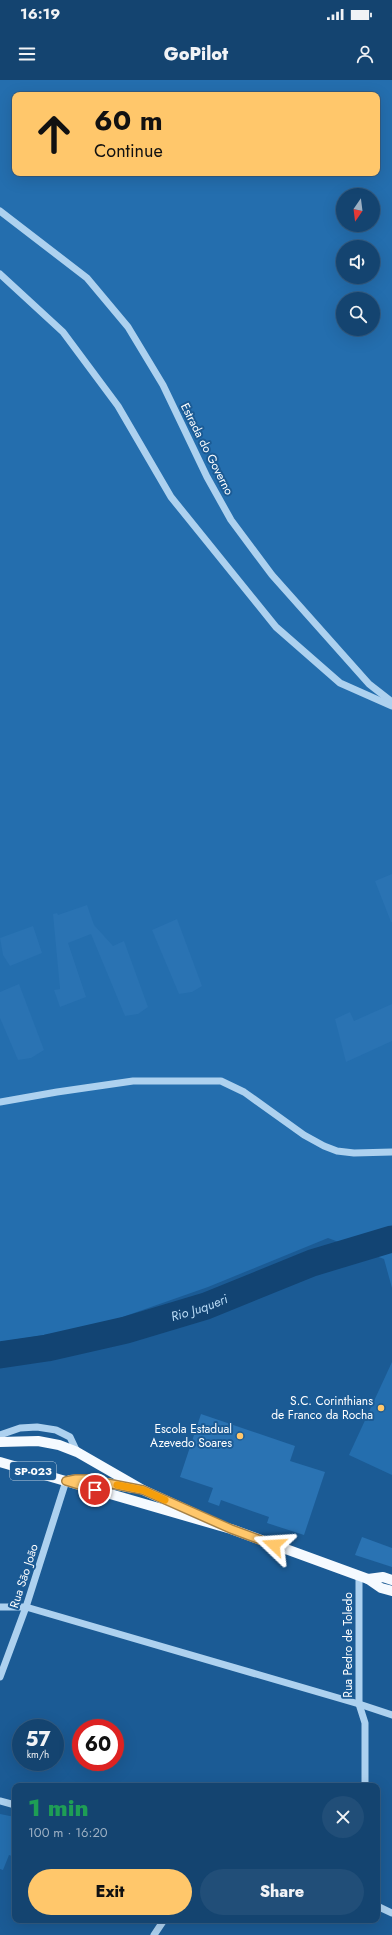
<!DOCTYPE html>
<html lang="en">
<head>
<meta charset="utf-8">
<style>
	body { margin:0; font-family:Jost,sans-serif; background:#214e78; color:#f1f3f6; height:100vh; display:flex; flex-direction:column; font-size:15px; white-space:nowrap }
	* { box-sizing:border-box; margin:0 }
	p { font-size:13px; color:#9db0c3 }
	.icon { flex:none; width:22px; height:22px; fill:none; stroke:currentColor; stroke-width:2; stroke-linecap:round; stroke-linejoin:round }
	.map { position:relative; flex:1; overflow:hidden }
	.sheet { position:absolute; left:12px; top:1703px; width:368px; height:140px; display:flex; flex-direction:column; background:#144470; border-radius:8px; box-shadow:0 4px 16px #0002,0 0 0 1px #335c83 }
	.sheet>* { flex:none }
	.top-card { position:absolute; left:12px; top:12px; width:368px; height:84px; border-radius:8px; box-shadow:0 4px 16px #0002,0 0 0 1px #335c83; background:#ffc76b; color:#111; overflow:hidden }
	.needle { width:26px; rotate:194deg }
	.tools { position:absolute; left:336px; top:108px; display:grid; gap:8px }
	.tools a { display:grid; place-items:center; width:44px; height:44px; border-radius:50%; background:#144470; box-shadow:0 4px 16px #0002,0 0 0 1px #335c83; font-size:20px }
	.speed { position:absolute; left:12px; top:1639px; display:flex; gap:8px; font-size:20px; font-weight:700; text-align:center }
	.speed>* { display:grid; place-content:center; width:52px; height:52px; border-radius:50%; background:#144470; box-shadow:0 4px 16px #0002,0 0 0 1px #335c83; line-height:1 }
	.speed small { font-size:10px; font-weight:400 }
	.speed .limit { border:6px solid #d22; background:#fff; color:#111 }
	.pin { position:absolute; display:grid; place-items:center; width:34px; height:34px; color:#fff; margin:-17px; border:2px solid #fff; border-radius:50%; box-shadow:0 1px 4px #0007 }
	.me { position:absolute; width:44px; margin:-22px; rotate:290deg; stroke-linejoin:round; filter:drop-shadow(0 0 3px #0008) }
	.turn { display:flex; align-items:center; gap:14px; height:84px; padding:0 16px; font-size:18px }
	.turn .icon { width:52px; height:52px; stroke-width:2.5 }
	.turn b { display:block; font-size:28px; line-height:34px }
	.round { display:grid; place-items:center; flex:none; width:42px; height:42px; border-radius:21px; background:#214e78 }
	.headline { display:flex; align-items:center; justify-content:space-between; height:68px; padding:0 16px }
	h1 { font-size:24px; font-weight:800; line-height:30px; color:#1e9e55 }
	.cta { display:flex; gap:8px; margin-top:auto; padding:8px 16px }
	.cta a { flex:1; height:46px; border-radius:24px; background:#ffc76b; color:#111; font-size:16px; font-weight:800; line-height:46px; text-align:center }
	.cta a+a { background:#214e78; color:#f1f3f6 }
	.status { display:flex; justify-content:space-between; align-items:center; height:28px; padding:0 20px; background:#144470; direction:ltr }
	.status svg { height:11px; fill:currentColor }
	header { display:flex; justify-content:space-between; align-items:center; height:52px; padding:0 16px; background:#144470; font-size:18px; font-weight:800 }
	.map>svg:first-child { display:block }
</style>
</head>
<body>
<div class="status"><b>16:19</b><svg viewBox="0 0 49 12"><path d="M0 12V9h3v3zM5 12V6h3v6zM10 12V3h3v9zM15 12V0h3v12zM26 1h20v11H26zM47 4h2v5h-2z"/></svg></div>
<header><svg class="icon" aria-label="menu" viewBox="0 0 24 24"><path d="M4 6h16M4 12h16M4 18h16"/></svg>GoPilot<svg class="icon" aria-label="person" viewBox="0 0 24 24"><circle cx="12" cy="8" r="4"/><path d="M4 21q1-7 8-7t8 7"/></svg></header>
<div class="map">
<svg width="392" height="1855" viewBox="0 0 392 1855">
	<rect width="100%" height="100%" fill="#1b5b95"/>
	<g fill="#246eae" fill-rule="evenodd">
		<path d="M 0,0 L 392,0 L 392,1208 L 384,1179 L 328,1158 L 208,1207 L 94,1247 L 0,1262 ZM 15,15 L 377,15 L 377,93 L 15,93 ZM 343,115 L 373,115 L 373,145 L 343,145 ZM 343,167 L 373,167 L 373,197 L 343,197 ZM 343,219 L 373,219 L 373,249 L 343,249 Z"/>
		<path d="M 392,1282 L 392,1395 L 349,1375 Z"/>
		<path d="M 0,1734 L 15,1737 L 15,1777 L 9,1775 L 3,1790 L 0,1789 Z"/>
	</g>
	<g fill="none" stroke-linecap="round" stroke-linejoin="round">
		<path stroke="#124473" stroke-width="27" id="s1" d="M 0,1275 L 47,1268 L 126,1250 L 206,1226 L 312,1183 L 392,1159"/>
	</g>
	<g fill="#2a73b3">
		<path d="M 392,794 L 392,842 L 391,842 L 375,801 Z"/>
		<path d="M 87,825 L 94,845 L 113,866 L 124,861 L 148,927 L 138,934 L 125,936 L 91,854 L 68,863 L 86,917 L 60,927 L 54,910 L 60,909 L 53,834 L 57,833 L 58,835 Z"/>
		<path d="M 177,839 L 202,906 L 192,912 L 179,914 L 152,850 Z"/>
		<path d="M 33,846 L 42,873 L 10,886 L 3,875 L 0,858 Z"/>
		<path d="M 19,904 L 44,970 L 31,978 L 18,980 L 0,938 L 0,912 Z"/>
		<path d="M 392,924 L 392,961 L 346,982 L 335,939 L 350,932 L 354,941 Z"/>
		<path d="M 201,1334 L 295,1366 L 290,1381 L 325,1392 L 304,1455 L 267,1443 L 269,1437 L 221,1420 L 219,1426 L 208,1422 L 213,1408 L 180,1397 Z"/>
		<path d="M 362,1457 L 392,1468 L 392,1487 L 355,1475 Z"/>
	</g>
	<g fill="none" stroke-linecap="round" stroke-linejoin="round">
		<g stroke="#add1ef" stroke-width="7">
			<path d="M 0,131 L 87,198 L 128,247 L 163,305 L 207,397 L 231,440 L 272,495 L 369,604 L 392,622"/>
			<path d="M 0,194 L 63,252 L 118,326 L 171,417 L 276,547 L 340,603 L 392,626"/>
			<path d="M 0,1022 L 57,1012 L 133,1001 L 221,1001 L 244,1012 L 304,1055 L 324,1066 L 337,1071 L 354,1073 L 392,1072"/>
			<path d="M 0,1355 L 20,1348 L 37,1347 L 56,1350 L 70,1357 L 77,1372"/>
			<path d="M 359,1496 L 359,1624 L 365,1643 L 365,1706"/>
			<path d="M 0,1527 L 26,1527 L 359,1624 L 392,1635"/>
			<path d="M 0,1597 L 26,1527 L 66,1401"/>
			<path d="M 0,1721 L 15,1725"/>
			<path d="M 377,1826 L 392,1833"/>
			<path d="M 154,1855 L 164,1840"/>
		</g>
		<g stroke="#f5faff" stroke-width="10">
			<path d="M 0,1362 L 38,1361 L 59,1365 L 77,1372 L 143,1410 L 198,1435"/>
			<path d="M 0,1382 L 231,1449 L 368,1499 L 381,1508 L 392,1511"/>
			<path d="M 70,1400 L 86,1399 L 133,1408"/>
			<path d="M 368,1499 L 383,1497 L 392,1500"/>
		</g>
	</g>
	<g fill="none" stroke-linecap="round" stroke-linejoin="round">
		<defs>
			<path id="route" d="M 95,1410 L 66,1401 L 76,1399 L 86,1399 L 143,1410 L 231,1449 L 274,1465"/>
		</defs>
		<use href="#route" stroke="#a68146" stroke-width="10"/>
		<use href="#route" stroke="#ffc76b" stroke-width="7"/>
		<path stroke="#f59e0b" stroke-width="7" d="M 117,1405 L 143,1410 L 165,1420"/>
	</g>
	<g fill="#ffc76b" stroke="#1b5b95" stroke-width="1.5">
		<circle cx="381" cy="1328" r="4"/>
		<circle cx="240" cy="1356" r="4"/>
	</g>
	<g text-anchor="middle" stroke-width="4" stroke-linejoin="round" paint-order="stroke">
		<rect fill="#1b5b95" stroke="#bbcedf" stroke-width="1" x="10" y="1382" width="46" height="18" rx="3"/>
		<g font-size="11" font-weight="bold" fill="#fff">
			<text x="33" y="1395">SP-023</text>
		</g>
		<g font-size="12" fill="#fff" stroke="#1b5b95">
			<text transform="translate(207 369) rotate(63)" y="4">Estrada do Governo</text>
			<text transform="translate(24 1496) rotate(-72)" y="4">Rua São João</text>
			<text transform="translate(348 1565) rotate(-90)" y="4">Rua Pedro de Toledo</text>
		</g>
		<g font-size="12" fill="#fff" stroke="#1b5b95" text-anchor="end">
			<text x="373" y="1325">S.C. Corinthians<tspan x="373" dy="14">de Franco da Rocha</tspan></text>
			<text x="232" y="1353">Escola Estadual<tspan x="232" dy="14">Azevedo Soares</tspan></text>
		</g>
		<g font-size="13" font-style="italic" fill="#b9dbf6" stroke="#1b5b95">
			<text dy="5" stroke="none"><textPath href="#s1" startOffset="205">Rio Juqueri</textPath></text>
		</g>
	</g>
</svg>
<div class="tools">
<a><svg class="needle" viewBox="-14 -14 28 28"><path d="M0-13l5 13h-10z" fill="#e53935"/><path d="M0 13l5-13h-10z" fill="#9db0c3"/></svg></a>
<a><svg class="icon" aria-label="sound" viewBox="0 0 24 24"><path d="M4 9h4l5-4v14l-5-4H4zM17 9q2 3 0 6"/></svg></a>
<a><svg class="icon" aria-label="search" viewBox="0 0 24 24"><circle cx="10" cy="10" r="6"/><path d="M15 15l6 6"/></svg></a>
</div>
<div class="speed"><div>57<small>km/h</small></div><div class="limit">60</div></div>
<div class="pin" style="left:95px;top:1410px;background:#d93025"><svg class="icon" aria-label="arrive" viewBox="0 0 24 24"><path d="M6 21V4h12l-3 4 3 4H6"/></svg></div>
<svg class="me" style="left:274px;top:1465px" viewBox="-20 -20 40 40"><path d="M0-17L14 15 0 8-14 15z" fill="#ffc76b" stroke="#fff" stroke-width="4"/></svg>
<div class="top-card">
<div class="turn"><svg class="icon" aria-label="ahead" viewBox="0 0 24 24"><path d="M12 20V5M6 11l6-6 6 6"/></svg><div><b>60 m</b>Continue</div></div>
</div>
<section class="sheet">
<div class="headline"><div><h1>1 min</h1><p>100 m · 16:20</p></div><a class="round"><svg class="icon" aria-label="close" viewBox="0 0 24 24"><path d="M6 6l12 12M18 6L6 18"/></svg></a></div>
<div class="cta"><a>Exit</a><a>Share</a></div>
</section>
</div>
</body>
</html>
